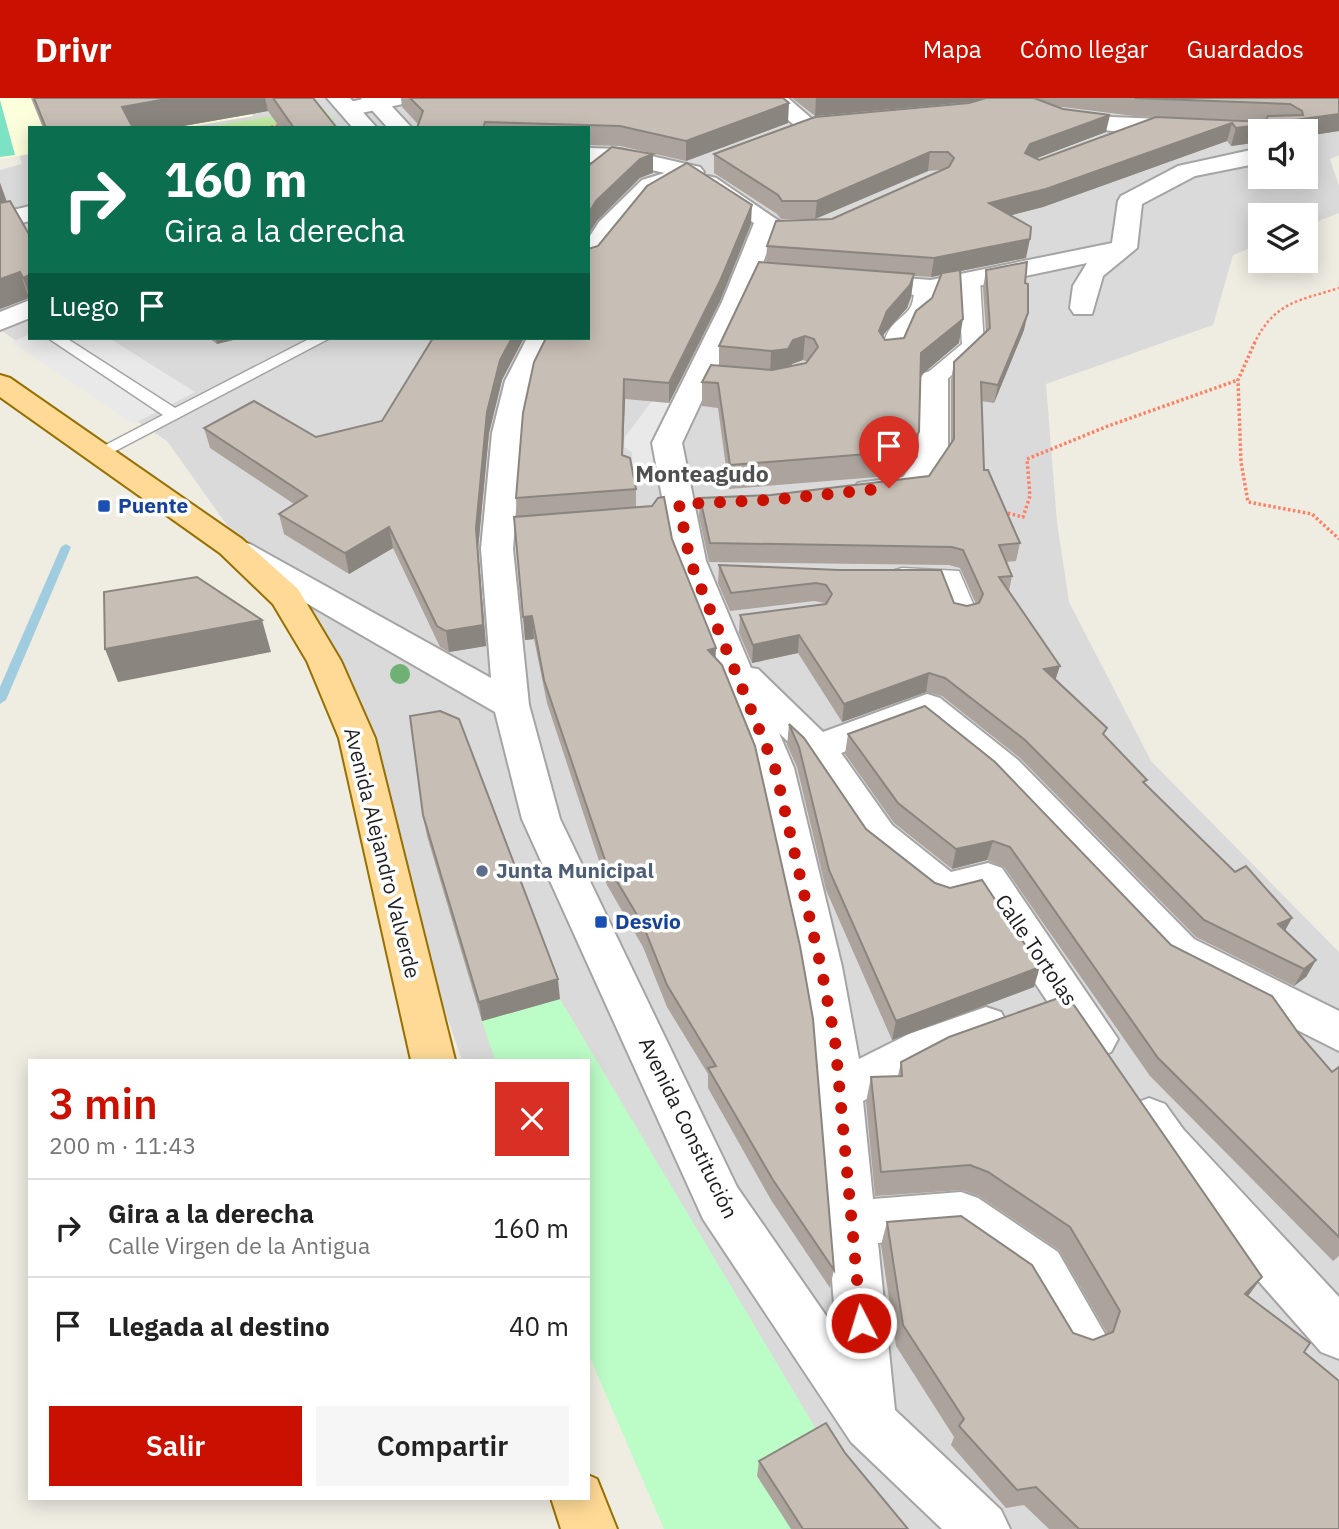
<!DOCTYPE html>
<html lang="es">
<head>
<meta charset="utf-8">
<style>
	body { margin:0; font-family:"IBM Plex Sans",sans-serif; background:#f6f6f6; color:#222; height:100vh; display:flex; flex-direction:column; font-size:26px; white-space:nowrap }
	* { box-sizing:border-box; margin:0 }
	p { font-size:23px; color:#767676 }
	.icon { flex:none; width:38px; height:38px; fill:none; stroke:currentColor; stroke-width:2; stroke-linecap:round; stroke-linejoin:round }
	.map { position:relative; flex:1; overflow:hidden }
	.panel { position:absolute; left:28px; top:961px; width:562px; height:441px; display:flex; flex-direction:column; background:#fff; border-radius:0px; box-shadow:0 4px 18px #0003 }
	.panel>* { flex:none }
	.top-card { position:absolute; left:28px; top:28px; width:562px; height:214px; border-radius:0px; box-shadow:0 4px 18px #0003; background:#0b6e4f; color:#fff; overflow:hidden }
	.controls { position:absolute; left:1248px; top:21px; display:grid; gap:14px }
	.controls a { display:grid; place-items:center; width:70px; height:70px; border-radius:0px; background:#fff; box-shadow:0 4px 18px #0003; font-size:35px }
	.pin { position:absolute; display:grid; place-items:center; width:60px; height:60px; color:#fff; margin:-72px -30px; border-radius:50% 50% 50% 0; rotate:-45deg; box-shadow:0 0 7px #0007 }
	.pin .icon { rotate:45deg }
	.me { position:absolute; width:77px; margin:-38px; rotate:355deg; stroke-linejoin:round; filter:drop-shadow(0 0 5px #0008) }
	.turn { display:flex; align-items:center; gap:24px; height:147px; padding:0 21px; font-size:32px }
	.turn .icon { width:91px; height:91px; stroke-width:2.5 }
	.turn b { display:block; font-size:49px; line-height:60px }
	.then { display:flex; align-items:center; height:66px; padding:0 21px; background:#0003; gap:14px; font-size:26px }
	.round { display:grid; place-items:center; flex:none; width:74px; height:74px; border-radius:0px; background:#f6f6f6 }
	.summary { display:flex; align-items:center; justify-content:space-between; height:119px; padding:0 21px }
	h1 { font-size:42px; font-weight:600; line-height:52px; color:#ca1000 }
	.button { display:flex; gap:14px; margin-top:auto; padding:14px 21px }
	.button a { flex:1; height:80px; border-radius:0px; background:#ca1000; color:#fff; font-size:28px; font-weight:600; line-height:80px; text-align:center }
	.button a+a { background:#f6f6f6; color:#222 }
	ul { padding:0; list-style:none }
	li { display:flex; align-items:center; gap:21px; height:98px; padding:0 21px; border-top:2px solid #e0e0e0 }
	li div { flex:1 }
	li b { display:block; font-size:26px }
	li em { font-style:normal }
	header { display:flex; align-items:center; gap:42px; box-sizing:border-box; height:98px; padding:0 35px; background:#ca1000; color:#fff }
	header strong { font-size:33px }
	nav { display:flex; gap:38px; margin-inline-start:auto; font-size:24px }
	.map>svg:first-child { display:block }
</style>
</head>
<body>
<header>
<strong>Drivr</strong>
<nav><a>Mapa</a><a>Cómo llegar</a><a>Guardados</a></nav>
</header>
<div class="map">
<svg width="1339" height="1431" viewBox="0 0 1339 1431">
	<rect width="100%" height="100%" fill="#efece2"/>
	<path fill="#dbdada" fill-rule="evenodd" d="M 3,0 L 1339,0 L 1339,57 L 1330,61 L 1339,88 L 1339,115 L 1306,128 L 1306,117 L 1260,117 L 1260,146 L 1233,157 L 1213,227 L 1046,286 L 1057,424 L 1069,504 L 1151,663 L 1339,854 L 1339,1431 L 696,1431 L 588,962 L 462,962 L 324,563 L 167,343 L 0,232 L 0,72 L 22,66 ZM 30,30 L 588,30 L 588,240 L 30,240 ZM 1260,33 L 1306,33 L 1306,79 L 1260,79 Z"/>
	<path fill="#fcffdb" d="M 0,0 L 239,0 L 253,18 L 184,30 L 30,30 L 30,56 L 0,61 Z"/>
	<path fill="#c2eca5" d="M 323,10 L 334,22 L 301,30 L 200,30 Z"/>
	<path fill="#bcfcc6" d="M 560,901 L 822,1341 L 791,1431 L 664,1431 L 588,1255 L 588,962 L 495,962 L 482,923 Z"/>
	<path fill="#7be2c3" d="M 0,2 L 15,57 L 0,59 Z"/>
	<g fill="#e9e9e9">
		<path d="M 30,236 L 30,240 L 109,240 L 195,294 L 133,326 L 12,244 Z"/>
		<path d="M 690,252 L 710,256 L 667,345 L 674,379 L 633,381 L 632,354 L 624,349 L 625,339 Z"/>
	</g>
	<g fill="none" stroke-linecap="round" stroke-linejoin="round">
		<path fill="#a0ccdf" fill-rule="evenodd" d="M 66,446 L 71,449 L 6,602 L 0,606 L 0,589 L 61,449 Z"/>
		<defs>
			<path id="service" d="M 48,240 L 66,240 L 175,310 L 311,240 L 330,240 L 102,360 L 94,355 L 96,352 L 163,317 Z"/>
			<g id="pedestrian">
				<path d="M 969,175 L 980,181 L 984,248 L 942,286 L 926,286 L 922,281 L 926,276 L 962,246 L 958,181 Z"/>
				<path d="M 925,184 L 936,190 L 936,202 L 926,223 L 911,235 L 898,263 L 882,263 L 879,258 C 882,249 886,234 893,227 C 907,213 914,213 914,190 Z"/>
				<path d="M 902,470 L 959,473 L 977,515 L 973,522 L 963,524 L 953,522 L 939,488 L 892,485 L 888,479 L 892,473 Z"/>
			</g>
			<g id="minor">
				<path d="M 368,0 L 410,0 L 407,5 L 348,18 L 337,11 L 340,6 Z"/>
				<path d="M 763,0 L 788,0 L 820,28 L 817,33 L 801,33 Z"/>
				<path d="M 1000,0 L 1031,0 L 1064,13 L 1112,19 L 1284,26 L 1295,33 L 1260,33 L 1260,39 L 1112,33 L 1052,24 L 1003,5 Z"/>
				<path d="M 1260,50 L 1260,65 L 1195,78 L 1142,106 L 1137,150 L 1103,178 L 1092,216 L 1074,216 L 1070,210 L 1073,188 L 1087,165 L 931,198 L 861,193 L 852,191 L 848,185 L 852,179 L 861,177 L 931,182 L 1112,145 L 1118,103 L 1121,98 L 1178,68 Z"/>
				<path d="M 684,69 L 692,71 L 696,76 C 687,88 668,85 657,94 C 631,114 615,141 597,166 L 588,169 L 588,141 L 599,124 L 642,82 Z"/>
				<path d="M 708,78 L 716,80 L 779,123 L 748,204 L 682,345 L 706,463 L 751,570 L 758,571 L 823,634 L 927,596 L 940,600 L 1018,662 L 1194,841 L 1339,913 L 1339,953 L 1164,865 L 992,682 L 922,625 L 841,655 L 892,727 L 951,774 L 988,765 L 1002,770 L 1118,941 L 1111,954 L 1096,960 L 1081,954 L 978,799 L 945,807 L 931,802 L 864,749 L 804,659 L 779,635 L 794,670 L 842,869 L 859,961 L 909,936 L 986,909 L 1001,914 L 1008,927 L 1001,940 L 941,962 L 863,1003 L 873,1101 L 961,1094 L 978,1100 L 1058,1154 L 1105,1236 L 1098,1254 L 1080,1261 L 1062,1254 L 1024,1188 L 954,1139 L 878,1145 L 895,1312 L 1001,1412 L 1010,1431 L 942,1431 L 851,1344 L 703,1121 L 522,721 L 495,614 L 228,460 L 223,453 L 228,446 L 239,443 L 250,446 L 491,580 L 481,451 L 492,335 L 505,283 L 527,240 L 555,240 L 533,283 L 522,335 L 513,451 L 529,607 L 560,721 L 737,1089 L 836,1232 L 813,942 L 800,869 L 756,670 L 674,463 L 652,345 L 722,204 L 754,125 L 700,90 L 696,85 L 700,80 Z"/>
				<path d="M 30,108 L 30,123 L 0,130 L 0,115 Z"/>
				<path d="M 30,202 L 30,220 L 0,232 L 0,214 Z"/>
				<path d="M 934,272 L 944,275 L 948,281 L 948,359 L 924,395 L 869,401 L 858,399 L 853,392 L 858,385 L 903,379 L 918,359 L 920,281 L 924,275 Z"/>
				<path d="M 1149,1000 L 1165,1006 L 1183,1031 L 1339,1199 L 1339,1261 L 1321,1254 L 1151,1061 L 1126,1020 L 1133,1006 Z"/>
			</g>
			<g id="tertiary">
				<path d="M 327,0 L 350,0 L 377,30 L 353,30 Z"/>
				<path d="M 361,0 L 384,0 L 412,30 L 388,30 Z"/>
				<path d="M 588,50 L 620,51 L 700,69 L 704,74 L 700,79 L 692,81 L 620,65 L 588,64 Z"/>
			</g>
			<g id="primary">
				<path d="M 0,277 L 10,280 L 242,441 L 298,491 L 341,563 L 375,640 L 455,962 L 411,962 L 339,640 L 307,563 L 273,506 L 220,455 L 0,299 Z"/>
				<path d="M 588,1377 L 597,1381 L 617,1431 L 561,1431 L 551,1400 L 588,1400 Z"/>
			</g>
		</defs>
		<use href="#service" stroke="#a4a4a4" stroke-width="3"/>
		<use href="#pedestrian" stroke="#a4a4a4" stroke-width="3"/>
		<use href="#minor" stroke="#a4a4a4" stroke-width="4"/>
		<use href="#tertiary" stroke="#a4a4a4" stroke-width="4"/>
		<use href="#primary" stroke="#967000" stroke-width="4"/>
		<g stroke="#ff7f63" stroke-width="2.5" stroke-dasharray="2.5 2.5" stroke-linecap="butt">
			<path d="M 266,30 L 283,26"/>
			<path d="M 1254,246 C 1274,204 1298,203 1339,190"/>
		</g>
		<g stroke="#ff7f63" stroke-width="3.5" stroke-dasharray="2.5 2.5" stroke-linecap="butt">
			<path d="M 1255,244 L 1238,282 L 1241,364 L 1248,404 L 1312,416 L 1339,441"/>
			<path d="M 1003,414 L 1023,419 L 1030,398 L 1027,361 L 1108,328 L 1238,282"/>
		</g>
		<use href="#service" fill="#fff" fill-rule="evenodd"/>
		<use href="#pedestrian" fill="#fff" fill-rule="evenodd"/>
		<use href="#minor" fill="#fff" fill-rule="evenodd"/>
		<use href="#tertiary" fill="#fff" fill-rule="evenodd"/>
		<use href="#primary" fill="#ffda97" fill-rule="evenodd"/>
	</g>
	<circle fill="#6fb173" cx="400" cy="576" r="10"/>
	<g fill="#aba39c" fill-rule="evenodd">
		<path d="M 31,0 L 313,0 L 337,30 L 280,30 L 268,13 L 172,30 L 43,30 Z"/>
		<path d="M 401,0 L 783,0 L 788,25 L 686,63 L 620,48 L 588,47 L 588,30 L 417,30 L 418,26 L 402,9 Z"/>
		<path d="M 792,0 L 1339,0 L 1339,33 L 1306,38 L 1260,33 L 1260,44 L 1231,48 L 1227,43 L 1043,109 L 1011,117 L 1026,160 L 960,173 L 959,245 L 921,277 L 915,358 L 902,377 L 729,391 L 718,310 L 702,308 L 702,284 L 719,267 L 719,248 L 766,165 L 767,148 L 815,121 L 781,121 L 777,116 L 714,75 L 714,56 L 973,4 L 815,18 ZM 1055,8 L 1134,18 L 1266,23 L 1265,24 L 1156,19 L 1039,62 L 1036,60 L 1106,34 ZM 941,72 L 832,121 L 815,121 L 928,73 ZM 942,177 L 932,200 L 904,240 L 885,242 L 883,239 L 884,236 L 907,210 L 911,199 L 914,178 L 931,179 ZM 803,262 L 808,264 L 806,265 L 790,269 L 792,266 Z"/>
		<path d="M 0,85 L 7,104 L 30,138 L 30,201 L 29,200 L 0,211 Z"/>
		<path d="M 751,126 L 720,203 L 669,305 L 625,301 L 623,358 L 636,391 L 636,409 L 672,441 L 715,560 L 834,1172 L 830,1190 L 771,1102 L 708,990 L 708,976 L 667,909 L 643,849 L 607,787 L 547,605 L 534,541 L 525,542 L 516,400 Z"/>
		<path d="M 986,172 L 1025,185 L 1024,232 L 994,305 L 981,303 L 984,372 L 1020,445 L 1016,463 L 1006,464 L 1012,478 L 1009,493 L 1056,582 L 1146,686 L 1235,774 L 1292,820 L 1285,832 L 1316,862 L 1306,879 L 1294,888 L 1196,839 L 1020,660 L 942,598 L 926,594 L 842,624 L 798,555 L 752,565 L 739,535 L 740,517 L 825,507 L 825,505 L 814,503 L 730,513 L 718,485 L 719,467 L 954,505 L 967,508 L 976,506 L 960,470 L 949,467 L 709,464 L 699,418 L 700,400 L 771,397 L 929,378 L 951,346 L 951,282 L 954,264 L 986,234 L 983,190 Z"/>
		<path d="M 209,240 L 241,240 L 217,246 Z"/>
		<path d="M 502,282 L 489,335 L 478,451 L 486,548 L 449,554 L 440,549 L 393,450 L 349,476 L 284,436 L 279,416 L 294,406 L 210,350 L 204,330 L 316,339 L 382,323 Z"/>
		<path d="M 789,626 L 866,731 L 935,785 L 1034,889 L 892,942 L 826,792 L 797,669 L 787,647 Z"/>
		<path d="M 848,636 L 1171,847 L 1299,936 L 1332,974 L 1339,969 L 1339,1158 L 1333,1163 L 1150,978 L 1004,769 L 987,762 L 952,771 L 894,725 L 845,656 Z"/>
		<path d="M 423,717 L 560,901 L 482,923 L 427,738 Z"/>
		<path d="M 901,964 L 1262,1179 L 1248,1198 L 1304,1254 L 1339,1431 L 1049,1431 L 1024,1407 L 1006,1410 L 951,1347 L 954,1339 L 896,1248 L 881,1147 L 887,1124 L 1073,1235 L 1093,1242 L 1107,1236 L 1107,1235 L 1059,1152 L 979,1098 L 962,1092 L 875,1098 L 866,1004 L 871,979 L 898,978 Z"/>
		<path d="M 845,1355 L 908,1431 L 791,1431 L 757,1378 L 759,1363 Z"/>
	</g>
	<g fill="#8b857f">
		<path d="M 172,0 L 265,0 L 268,13 L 172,30 L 128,30 L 122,9 Z"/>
		<path d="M 816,0 L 992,0 L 991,2 L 815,18 Z"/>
		<path d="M 789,5 L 788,25 L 686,63 L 686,43 Z"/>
		<path d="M 1339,16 L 1339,33 L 1306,38 L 1306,33 L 1260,33 L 1260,44 L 1231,48 L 1236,30 Z"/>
		<path d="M 1110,17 L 1106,34 L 1027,64 L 1025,55 L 1030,46 Z"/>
		<path d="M 1232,25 L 1227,43 L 1043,109 L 986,124 L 989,105 Z"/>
		<path d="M 930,54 L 928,73 L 815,121 L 817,103 Z"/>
		<path d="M 653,56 L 653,75 L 640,80 L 597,123 L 588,137 L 588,116 L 596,103 L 640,61 Z"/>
		<path d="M 0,85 L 9,110 L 0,113 Z"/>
		<path d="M 752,107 L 751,126 L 720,203 L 669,305 L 669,285 Z"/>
		<path d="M 1030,141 L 1026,160 L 931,179 L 934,160 Z"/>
		<path d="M 20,174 L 29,200 L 0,211 L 0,181 Z"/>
		<path d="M 914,176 L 911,199 L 907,210 L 884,236 L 877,257 L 879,233 L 887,213 Z"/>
		<path d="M 30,177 L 30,198 L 23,180 Z"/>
		<path d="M 1028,215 L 1024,232 L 994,305 L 998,287 Z"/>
		<path d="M 963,221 L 959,245 L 918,280 L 921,255 Z"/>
		<path d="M 805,238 L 803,262 L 792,266 L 786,275 L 770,277 L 771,253 L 793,242 Z"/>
		<path d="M 216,240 L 241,240 L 217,246 Z"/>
		<path d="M 512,240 L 524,240 L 502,282 L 489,335 L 478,451 L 486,548 L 449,554 L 446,533 L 476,430 L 487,314 L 500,262 Z"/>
		<path d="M 624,281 L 625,301 L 622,378 L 622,357 Z"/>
		<path d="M 919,334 L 915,358 L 902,377 L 905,353 Z"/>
		<path d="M 389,429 L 393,450 L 349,476 L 345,455 Z"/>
		<path d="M 532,518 L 534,541 L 525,542 L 523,519 Z"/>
		<path d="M 262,522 L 271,554 L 118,584 L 105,551 Z"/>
		<path d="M 799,537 L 798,555 L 752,565 L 753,547 Z"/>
		<path d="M 716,550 L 715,573 L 708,552 Z"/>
		<path d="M 1060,568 L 1054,586 L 1044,571 Z"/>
		<path d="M 929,575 L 926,594 L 842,624 L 844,606 Z"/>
		<path d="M 993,743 L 987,762 L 952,771 L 956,751 Z"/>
		<path d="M 1292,820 L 1282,838 L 1278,826 Z"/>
		<path d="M 1316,862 L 1306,879 L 1294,888 L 1304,871 Z"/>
		<path d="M 1040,869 L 1034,889 L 892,942 L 896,923 Z"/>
		<path d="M 558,881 L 560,901 L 482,923 L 479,904 Z"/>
		<path d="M 1262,1179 L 1245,1202 L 1245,1196 Z"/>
	</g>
	<g fill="#c7beb5" stroke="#8b857f" stroke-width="2">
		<path d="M 34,0 L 172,0 L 122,9 L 133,30 L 46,30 Z"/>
		<path d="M 273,0 L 313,0 L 337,30 L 294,30 Z"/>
		<path d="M 410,0 L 783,0 L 789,5 L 686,43 L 620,28 L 485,24 L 483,30 L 417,30 L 423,13 Z"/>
		<path d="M 986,0 L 1034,0 L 1063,11 L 1110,17 L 1030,46 L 1025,55 L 1039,62 L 1156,19 L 1265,24 L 1268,18 L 1303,17 L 1302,13 L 1290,6 L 1135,0 L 1339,0 L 1339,16 L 1236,30 L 1232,25 L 1046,91 L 989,105 L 1031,129 L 1030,141 L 934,160 L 767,148 L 776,123 L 832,121 L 949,69 L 954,60 L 948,54 L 930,54 L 817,103 L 782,103 L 778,97 L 714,56 L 815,19 L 969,5 Z"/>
		<path d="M 612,49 L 653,56 L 640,61 L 596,103 L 588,116 L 588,68 Z"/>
		<path d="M 687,65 L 752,107 L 720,183 L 669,285 L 624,281 L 622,357 L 630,360 L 636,391 L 516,400 L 523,315 L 534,264 L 546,240 L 588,240 L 588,151 L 598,148 L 647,88 Z"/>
		<path d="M 10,103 L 30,138 L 30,177 L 23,180 L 20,174 L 0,181 L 0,105 Z"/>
		<path d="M 759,164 L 914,176 L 910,187 L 887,213 L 879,233 L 885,242 L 904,240 L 916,213 L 932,200 L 942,175 L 960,172 L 963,221 L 921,255 L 919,334 L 905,353 L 730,367 L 718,285 L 702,284 L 711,267 L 772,272 L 806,265 L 818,249 L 814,241 L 805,238 L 793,242 L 788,251 L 771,253 L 719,248 Z"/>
		<path d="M 1027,164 L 1025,185 L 1028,186 L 1028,215 L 998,287 L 981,284 L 984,372 L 988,372 L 1020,445 L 999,447 L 1012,478 L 999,479 L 1060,568 L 1044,571 L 1107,630 L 1103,636 L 1147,682 L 1143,684 L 1235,774 L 1246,768 L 1292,820 L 1278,826 L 1316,862 L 1304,871 L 1204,822 L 1025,642 L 945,580 L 929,575 L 844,606 L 799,537 L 753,547 L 740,517 L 826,506 L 832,496 L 826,487 L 816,485 L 731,495 L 719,467 L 839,472 L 941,472 L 954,505 L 967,508 L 979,505 L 983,496 L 963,452 L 952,449 L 710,445 L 700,400 L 771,397 L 929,378 L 954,341 L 954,264 L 990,230 L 986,172 Z"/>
		<path d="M 433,240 L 512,240 L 500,262 L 487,314 L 476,430 L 483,527 L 446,533 L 437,528 L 389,429 L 345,455 L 279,416 L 307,398 L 204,330 L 254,303 L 316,339 L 382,323 Z"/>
		<path d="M 664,399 L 672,441 L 716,550 L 708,552 L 722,567 L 755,648 L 800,848 L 813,921 L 834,1172 L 773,1082 L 708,970 L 716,968 L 667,887 L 643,827 L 606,765 L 544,582 L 532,518 L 523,519 L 514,419 L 652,408 L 658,400 Z"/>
		<path d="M 197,479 L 262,522 L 105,551 L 104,494 Z"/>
		<path d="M 925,608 L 995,664 L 1171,847 L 1272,898 L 1299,936 L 1332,974 L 1339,969 L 1339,1139 L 1158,960 L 1010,749 L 993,743 L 956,751 L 898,705 L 848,636 Z"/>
		<path d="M 440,613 L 459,621 L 558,881 L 479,904 L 423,717 L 410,618 Z"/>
		<path d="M 789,626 L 804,640 L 866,731 L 935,785 L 950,790 L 982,782 L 1040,869 L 896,923 L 829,772 L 799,649 Z"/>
		<path d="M 1067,897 L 1262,1179 L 1245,1196 L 1310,1245 L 1304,1254 L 1339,1283 L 1339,1431 L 1079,1431 L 1036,1389 L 1017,1392 L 959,1328 L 964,1321 L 903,1227 L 887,1124 L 961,1118 L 1032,1167 L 1073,1235 L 1093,1242 L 1113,1234 L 1120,1213 L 1070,1129 L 988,1074 L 970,1067 L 881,1074 L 871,979 L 902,978 L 901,964 L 949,939 Z"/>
		<path d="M 826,1325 L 845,1355 L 908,1431 L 803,1431 L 759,1363 Z"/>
	</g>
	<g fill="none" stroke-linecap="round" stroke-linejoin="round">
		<path stroke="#ca1000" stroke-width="12" stroke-dasharray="0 21.6" d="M 861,1225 L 835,942 L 821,869 L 775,670 L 690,463 L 679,406 L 770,402 L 889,390"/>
	</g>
	<g fill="#1a4fb4" stroke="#fff" stroke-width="2.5">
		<rect x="97" y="401" width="14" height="14" rx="3.5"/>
		<rect x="594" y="817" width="14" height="14" rx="3.5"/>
	</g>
	<circle fill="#5c6f8a" stroke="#fff" stroke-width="2.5" cx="482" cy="773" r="7"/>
	<g text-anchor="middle" stroke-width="7" stroke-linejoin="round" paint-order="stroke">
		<g font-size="21" font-weight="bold" fill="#164399" stroke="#fff" text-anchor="start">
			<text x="118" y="415">Puente</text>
			<text x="615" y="831">Desvio</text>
		</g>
		<g font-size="21" fill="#1d1d1d" stroke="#fff">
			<text transform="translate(382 755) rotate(76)" y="7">Avenida Alejandro Valverde</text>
			<text transform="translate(1036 852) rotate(56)" y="7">Calle Tortolas</text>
			<text transform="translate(688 1030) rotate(64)" y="7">Avenida Constitución</text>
		</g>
		<g font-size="21" font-weight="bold" fill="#4e5e75" stroke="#fff" text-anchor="start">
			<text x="496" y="780">Junta Municipal</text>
		</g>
		<g font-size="23" font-weight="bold" fill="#505050" stroke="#fff">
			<text x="702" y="384">Monteagudo</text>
		</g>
	</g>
</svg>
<div class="controls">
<a><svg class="icon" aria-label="sound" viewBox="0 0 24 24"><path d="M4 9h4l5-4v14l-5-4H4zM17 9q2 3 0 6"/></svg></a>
<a><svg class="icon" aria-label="layers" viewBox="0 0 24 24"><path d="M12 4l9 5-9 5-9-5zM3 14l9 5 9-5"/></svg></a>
</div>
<div class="pin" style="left:889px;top:390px;background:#d93025"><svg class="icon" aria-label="arrive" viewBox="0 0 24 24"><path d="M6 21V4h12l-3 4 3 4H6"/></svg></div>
<svg class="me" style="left:861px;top:1225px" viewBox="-20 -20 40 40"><circle r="17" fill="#ca1000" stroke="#fff" stroke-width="3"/><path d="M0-11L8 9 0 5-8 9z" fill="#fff"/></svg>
<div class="top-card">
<div class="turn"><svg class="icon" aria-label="right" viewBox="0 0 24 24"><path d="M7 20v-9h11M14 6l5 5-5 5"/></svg><div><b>160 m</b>Gira a la derecha</div></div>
<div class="then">Luego<svg class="icon" aria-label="arrive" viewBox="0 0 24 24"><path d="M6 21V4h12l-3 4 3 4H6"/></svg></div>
</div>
<section class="panel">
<div class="summary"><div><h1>3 min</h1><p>200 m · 11:43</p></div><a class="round" style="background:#d93025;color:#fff"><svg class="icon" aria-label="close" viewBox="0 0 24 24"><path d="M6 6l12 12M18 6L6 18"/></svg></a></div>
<ul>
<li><svg class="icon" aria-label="right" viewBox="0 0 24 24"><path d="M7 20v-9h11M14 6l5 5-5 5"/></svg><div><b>Gira a la derecha</b><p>Calle Virgen de la Antigua</p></div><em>160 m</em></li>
<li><svg class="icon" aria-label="arrive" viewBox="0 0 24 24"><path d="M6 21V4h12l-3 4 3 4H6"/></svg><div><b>Llegada al destino</b></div><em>40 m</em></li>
</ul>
<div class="button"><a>Salir</a><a>Compartir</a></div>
</section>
</div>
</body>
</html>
